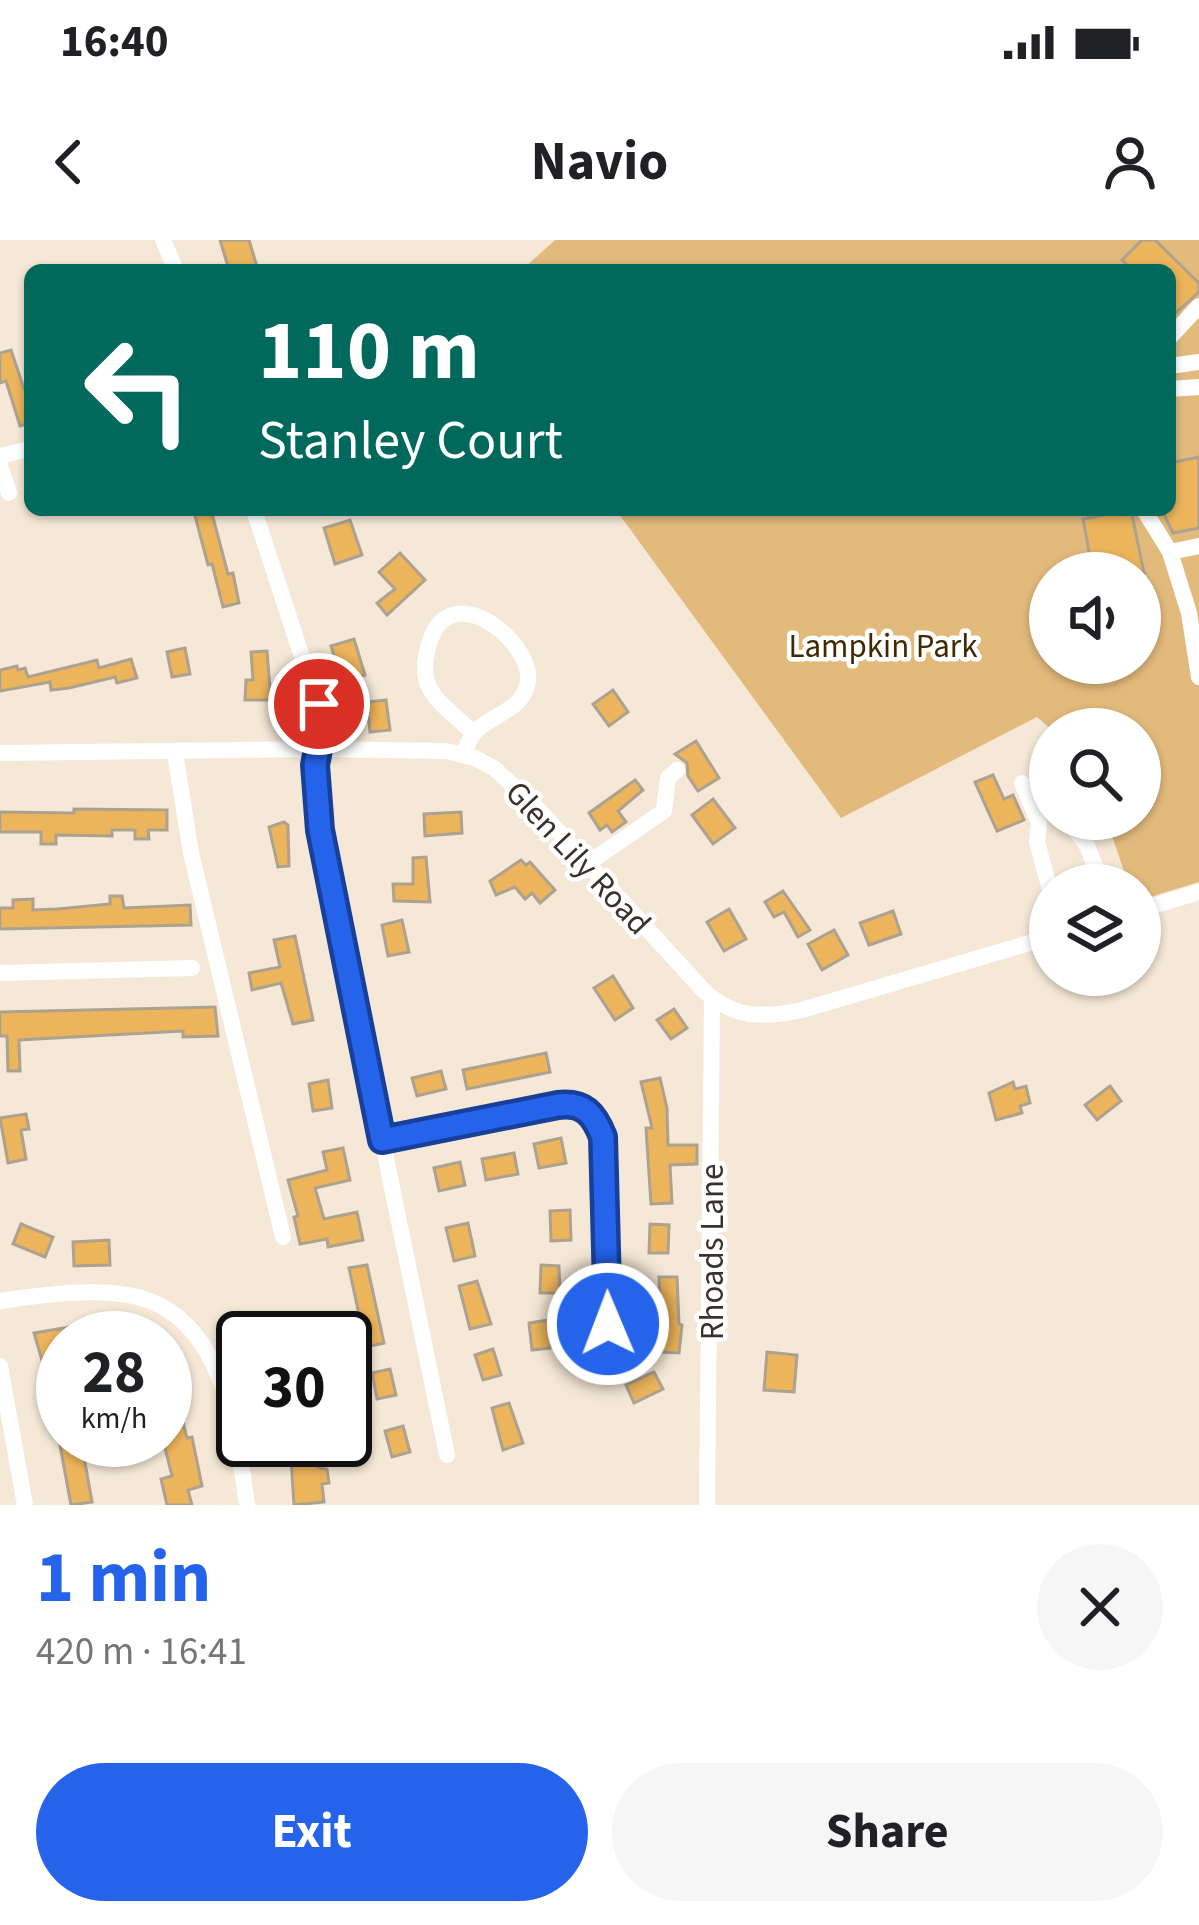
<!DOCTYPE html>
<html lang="en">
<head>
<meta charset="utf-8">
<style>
	body { margin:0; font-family:"Source Sans 3",sans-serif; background:#f6f6f6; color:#202124; height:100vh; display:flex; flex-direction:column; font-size:45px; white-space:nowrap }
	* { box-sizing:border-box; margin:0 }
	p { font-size:39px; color:#757577 }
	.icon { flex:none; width:66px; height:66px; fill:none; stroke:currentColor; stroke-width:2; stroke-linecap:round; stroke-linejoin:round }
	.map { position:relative; height:1265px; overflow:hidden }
	.panel { display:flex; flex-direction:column; background:#fff; flex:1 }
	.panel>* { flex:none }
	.hud { position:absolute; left:24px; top:24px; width:1152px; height:252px; border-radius:18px; box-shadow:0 3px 9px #0004; background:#00695c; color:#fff; overflow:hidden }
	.buttons { position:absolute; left:1029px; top:312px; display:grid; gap:24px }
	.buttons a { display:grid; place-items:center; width:132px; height:132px; border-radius:50%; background:#fff; box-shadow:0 3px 9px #0004; font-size:60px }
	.speed { position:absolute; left:36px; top:1071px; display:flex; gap:24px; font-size:60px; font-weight:700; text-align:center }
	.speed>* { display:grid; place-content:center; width:156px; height:156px; border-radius:50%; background:#fff; box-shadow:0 3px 9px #0004; line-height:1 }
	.speed small { font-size:30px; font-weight:400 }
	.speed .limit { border:6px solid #111; border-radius:18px; background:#fff; color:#111 }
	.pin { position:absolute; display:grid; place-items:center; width:102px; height:102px; color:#fff; margin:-51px; border:6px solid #fff; border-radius:50%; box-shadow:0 3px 12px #0007 }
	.me { position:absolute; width:132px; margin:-66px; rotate:359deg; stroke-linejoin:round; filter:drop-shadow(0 0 9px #0008) }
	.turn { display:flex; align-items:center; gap:42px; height:252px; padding:0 36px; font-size:54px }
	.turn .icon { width:156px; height:156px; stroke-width:2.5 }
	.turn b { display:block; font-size:84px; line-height:102px }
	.round { display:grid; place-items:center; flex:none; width:126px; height:126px; border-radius:63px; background:#f6f6f6 }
	.summary { display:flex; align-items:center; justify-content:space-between; height:204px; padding:0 36px }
	h1 { font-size:72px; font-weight:700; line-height:90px; color:#2563eb }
	.action { display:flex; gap:24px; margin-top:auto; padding:24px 36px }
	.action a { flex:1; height:138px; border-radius:72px; background:#2563eb; color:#fff; font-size:48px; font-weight:700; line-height:138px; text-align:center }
	.action a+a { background:#f6f6f6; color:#202124 }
	.status { display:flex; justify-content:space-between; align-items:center; height:84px; padding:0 60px; background:#fff; direction:ltr }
	.status svg { height:33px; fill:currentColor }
	header { display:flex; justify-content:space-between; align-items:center; height:156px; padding:0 36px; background:#fff; font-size:54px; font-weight:700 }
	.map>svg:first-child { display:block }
</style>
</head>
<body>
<div class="status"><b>16:40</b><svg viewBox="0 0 49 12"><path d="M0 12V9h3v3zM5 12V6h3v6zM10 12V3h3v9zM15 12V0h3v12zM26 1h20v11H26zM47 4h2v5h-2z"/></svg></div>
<header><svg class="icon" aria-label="back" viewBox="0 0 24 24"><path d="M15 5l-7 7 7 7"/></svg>Navio<svg class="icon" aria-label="person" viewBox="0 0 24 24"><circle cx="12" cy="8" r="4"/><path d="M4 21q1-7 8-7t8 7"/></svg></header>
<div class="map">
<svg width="1199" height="1265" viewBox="0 0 1199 1265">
	<rect width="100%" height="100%" fill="#f5e8d6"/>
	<path fill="#e2ba7c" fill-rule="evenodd" d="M 555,0 L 1199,0 L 1199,642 L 1140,660 L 1140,645 L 1129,645 L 1106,579 L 1140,579 L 1140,489 L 1051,489 L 1037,477 L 841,578 L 616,270 L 1170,270 L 1170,30 L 522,30 ZM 1050,333 L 1140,333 L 1140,423 L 1050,423 Z"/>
	<g fill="#ecb45b" stroke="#ada190" stroke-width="3">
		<path d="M 220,0 L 249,0 L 258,30 L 229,30 Z"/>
		<path d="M 1142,0 L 1155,0 L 1199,43 L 1199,52 L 1170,78 L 1170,30 L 1132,30 L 1122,20 Z"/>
		<path d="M 11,110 L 24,149 L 30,147 L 30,183 L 20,186 L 6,141 L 0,143 L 0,113 Z"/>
		<path d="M 1199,217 L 1199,288 L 1173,293 L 1162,270 L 1170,270 L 1170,223 Z"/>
		<path d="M 211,270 L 228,334 L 233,333 L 239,363 L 223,367 L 212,324 L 208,325 L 194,272 Z"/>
		<path d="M 1131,270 L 1144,333 L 1093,333 L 1083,279 Z"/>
		<path d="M 350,280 L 362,315 L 335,324 L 324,288 Z"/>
		<path d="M 400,313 L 425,340 L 387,375 L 377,363 L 395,349 L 379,332 Z"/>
		<path d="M 354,399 L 365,435 L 343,442 L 331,406 Z"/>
		<path d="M 185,408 L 190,434 L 172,437 L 167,412 Z"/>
		<path d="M 267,411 L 271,460 L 245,460 L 246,440 L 253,440 L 251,412 Z"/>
		<path d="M 131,419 L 137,438 L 117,443 L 115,437 L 69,448 L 51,450 L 50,442 L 0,451 L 0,430 L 17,426 L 18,430 L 25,428 L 28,437 L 97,420 L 99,428 Z"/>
		<path d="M 613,450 L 628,472 L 609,486 L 593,464 Z"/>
		<path d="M 386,460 L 390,490 L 370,492 L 367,462 Z"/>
		<path d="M 696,501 L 719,538 L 698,551 L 688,536 L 687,523 L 675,514 Z"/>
		<path d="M 993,535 L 1004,559 L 1013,555 L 1024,580 L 997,591 L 975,542 Z"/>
		<path d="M 635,540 L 643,550 L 618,571 L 626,582 L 612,592 L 607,585 L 600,590 L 589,573 Z"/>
		<path d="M 713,559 L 735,588 L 713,604 L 692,575 Z"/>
		<path d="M 74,569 L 167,570 L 167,590 L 148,590 L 149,599 L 135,599 L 135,590 L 112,590 L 112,596 L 56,595 L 56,604 L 41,604 L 41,592 L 0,592 L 0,572 L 74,573 Z"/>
		<path d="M 461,572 L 462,593 L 425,596 L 424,574 Z"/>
		<path d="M 284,582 L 288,585 L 289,626 L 278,627 L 269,587 Z"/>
		<path d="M 426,617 L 430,662 L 394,661 L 393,644 L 413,644 L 413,618 Z"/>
		<path d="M 521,620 L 526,625 L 530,622 L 555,650 L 540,663 L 532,653 L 525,659 L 515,647 L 496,655 L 490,641 Z"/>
		<path d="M 783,651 L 810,690 L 798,697 L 784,672 L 774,677 L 765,662 Z"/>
		<path d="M 110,656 L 122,656 L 124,668 L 190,665 L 191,685 L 0,689 L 0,668 L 13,668 L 13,660 L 33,659 L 33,670 L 57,669 L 110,664 Z"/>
		<path d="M 729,669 L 746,699 L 724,711 L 707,682 Z"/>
		<path d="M 893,671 L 901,694 L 869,705 L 860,683 Z"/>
		<path d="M 402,680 L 409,712 L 388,716 L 382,685 Z"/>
		<path d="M 834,690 L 848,715 L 822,730 L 808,704 Z"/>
		<path d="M 295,696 L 313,780 L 293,784 L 281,743 L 252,750 L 249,733 L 280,727 L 274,700 Z"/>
		<path d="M 613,736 L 633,768 L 615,780 L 594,748 Z"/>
		<path d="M 215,767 L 218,796 L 183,797 L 183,791 L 19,800 L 20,831 L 8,831 L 7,796 L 0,796 L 0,772 Z"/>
		<path d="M 674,769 L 687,788 L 671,799 L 657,780 Z"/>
		<path d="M 546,813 L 550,832 L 467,849 L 463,830 Z"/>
		<path d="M 441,831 L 446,849 L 417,856 L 412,838 Z"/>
		<path d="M 660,838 L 667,868 L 668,905 L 697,905 L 697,924 L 670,925 L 672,963 L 651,964 L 646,888 L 652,888 L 641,842 Z"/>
		<path d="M 328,840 L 332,868 L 313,871 L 309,844 Z"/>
		<path d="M 1013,842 L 1015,849 L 1026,846 L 1030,863 L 1020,866 L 1022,873 L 996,880 L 989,853 Z"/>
		<path d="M 1110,846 L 1121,861 L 1097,880 L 1085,865 Z"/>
		<path d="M 26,874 L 29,889 L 21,890 L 26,919 L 8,923 L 0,878 Z"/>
		<path d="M 561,898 L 566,923 L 539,928 L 534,904 Z"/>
		<path d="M 343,908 L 350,940 L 315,948 L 324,979 L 357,972 L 363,1000 L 328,1007 L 327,999 L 300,1004 L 294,977 L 298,976 L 288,940 L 327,930 L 323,912 Z"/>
		<path d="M 514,913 L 518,934 L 486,940 L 482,919 Z"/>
		<path d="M 460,922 L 465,945 L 439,951 L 434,928 Z"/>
		<path d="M 570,970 L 571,1000 L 551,1001 L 550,971 Z"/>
		<path d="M 468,983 L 475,1016 L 454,1021 L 446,988 Z"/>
		<path d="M 21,984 L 53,997 L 45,1017 L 13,1004 Z"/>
		<path d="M 650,984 L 669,985 L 668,1013 L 649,1013 Z"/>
		<path d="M 109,1000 L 110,1025 L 74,1026 L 73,1002 Z"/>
		<path d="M 367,1025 L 384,1103 L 366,1107 L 349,1028 Z"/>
		<path d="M 541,1025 L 559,1026 L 560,1053 L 540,1053 Z"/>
		<path d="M 659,1037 L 677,1037 L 679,1084 L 682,1085 L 679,1113 L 661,1112 L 665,1066 L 660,1066 Z"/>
		<path d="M 477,1041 L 491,1084 L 470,1089 L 459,1046 Z"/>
		<path d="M 548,1080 L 551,1108 L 532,1110 L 529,1083 Z"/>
		<path d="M 94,1083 L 97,1098 L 63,1098 L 63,1193 L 58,1193 L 53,1171 L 46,1173 L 46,1134 L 34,1093 Z"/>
		<path d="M 493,1109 L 501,1135 L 483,1140 L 475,1115 Z"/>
		<path d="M 767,1112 L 797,1115 L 794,1152 L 764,1150 Z"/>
		<path d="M 390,1129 L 396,1155 L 377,1159 L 372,1133 Z"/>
		<path d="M 654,1132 L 663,1149 L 634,1163 L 626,1145 Z"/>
		<path d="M 181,1153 L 185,1170 L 180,1171 L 187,1198 L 192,1197 L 202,1246 L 188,1250 L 192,1265 L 167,1265 L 161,1239 L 172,1236 L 163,1200 L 165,1157 Z"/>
		<path d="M 509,1163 L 523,1203 L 503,1210 L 492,1168 Z"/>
		<path d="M 403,1186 L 410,1212 L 392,1217 L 385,1191 Z"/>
		<path d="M 59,1200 L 81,1200 L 92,1262 L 71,1265 Z"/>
		<path d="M 313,1200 L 318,1228 L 327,1229 L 329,1243 L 322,1244 L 324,1262 L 294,1265 L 291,1219 L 287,1219 L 284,1201 Z"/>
	</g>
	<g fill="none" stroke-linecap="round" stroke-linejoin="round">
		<g stroke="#fff" stroke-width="16">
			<path d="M 163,0 L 176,30"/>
			<path d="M 1170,97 L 1199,66"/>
			<path d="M 1170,126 L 1199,122"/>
			<path d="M 1170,149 L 1199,147"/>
			<path d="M 0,216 L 30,209"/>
			<path d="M 0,226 L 9,253"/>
			<path d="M 254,270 L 321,475 L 322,495 L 315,525 L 325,622 L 447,1215"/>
			<path d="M 1144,270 L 1170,312"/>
			<path d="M 1199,306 L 1170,312 L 1189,373 L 1199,437"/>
			<path d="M 0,513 L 318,509 L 446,511 L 475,518 L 494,528 L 536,567 L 704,751 C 734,779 765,778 802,770 L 1050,697"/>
			<path d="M 175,513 L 191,613 L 283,997"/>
			<path d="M 463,515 C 466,507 470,497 476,491 C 494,473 524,470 528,441 C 533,402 451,336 430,401 C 425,416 422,432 429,447 C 438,465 460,479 474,494"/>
			<path d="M 1022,543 L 1039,583 L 1037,602 L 1050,650"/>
			<path d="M 1067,579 L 1087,606 L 1103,645"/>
			<path d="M 587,624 L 664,571 L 668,538 L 677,530"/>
			<path d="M 1140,670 L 1199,652"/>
			<path d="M 0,733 L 192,728"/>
			<path d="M 382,900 L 558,865 C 584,862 594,874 603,897 L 608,1084"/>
			<path d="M 0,1061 C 43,1055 95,1047 138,1057 C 224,1079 237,1192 247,1265"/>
			<path d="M 0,1126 L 25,1265"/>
			<path d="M 707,1265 L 712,759"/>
		</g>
	</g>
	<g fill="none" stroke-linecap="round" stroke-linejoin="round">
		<defs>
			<path id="route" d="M 319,464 L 323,484 L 315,525 L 320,590 L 382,900 L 558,865 C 584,862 594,874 603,897 L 608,1084"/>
		</defs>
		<use href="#route" stroke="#184099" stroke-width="30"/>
		<use href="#route" stroke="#2563eb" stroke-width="21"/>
	</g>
	<g text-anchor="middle" stroke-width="9" stroke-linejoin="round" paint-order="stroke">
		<g font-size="33" fill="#402a02" stroke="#fff">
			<text x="883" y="417">Lampkin Park</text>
		</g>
		<g font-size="33" fill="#37322b" stroke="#fff">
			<text transform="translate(579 617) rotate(47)" y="12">Glen Lily Road</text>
			<text transform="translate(711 1012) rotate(-90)" y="12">Rhoads Lane</text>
		</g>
	</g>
</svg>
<div class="buttons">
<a><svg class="icon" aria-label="sound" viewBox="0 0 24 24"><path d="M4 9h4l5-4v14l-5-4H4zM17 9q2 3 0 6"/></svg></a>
<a><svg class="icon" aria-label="search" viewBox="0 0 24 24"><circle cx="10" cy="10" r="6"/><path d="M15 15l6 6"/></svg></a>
<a><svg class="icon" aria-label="layers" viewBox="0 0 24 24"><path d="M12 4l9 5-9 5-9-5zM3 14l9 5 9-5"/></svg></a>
</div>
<div class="speed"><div>28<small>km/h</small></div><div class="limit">30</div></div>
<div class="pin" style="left:319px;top:464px;background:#d93025"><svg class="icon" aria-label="arrive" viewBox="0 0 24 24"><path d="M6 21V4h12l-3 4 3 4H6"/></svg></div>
<svg class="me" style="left:608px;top:1084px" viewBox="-20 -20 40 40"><circle r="17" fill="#2563eb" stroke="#fff" stroke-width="3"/><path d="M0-11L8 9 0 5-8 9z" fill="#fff"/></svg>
<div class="hud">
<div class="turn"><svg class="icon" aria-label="left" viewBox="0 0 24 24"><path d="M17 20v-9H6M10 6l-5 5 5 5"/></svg><div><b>110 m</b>Stanley Court</div></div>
</div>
</div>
<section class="panel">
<div class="summary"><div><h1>1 min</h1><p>420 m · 16:41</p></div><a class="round"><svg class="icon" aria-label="close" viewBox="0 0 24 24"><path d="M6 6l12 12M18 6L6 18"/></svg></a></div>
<div class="action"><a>Exit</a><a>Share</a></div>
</section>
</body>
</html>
